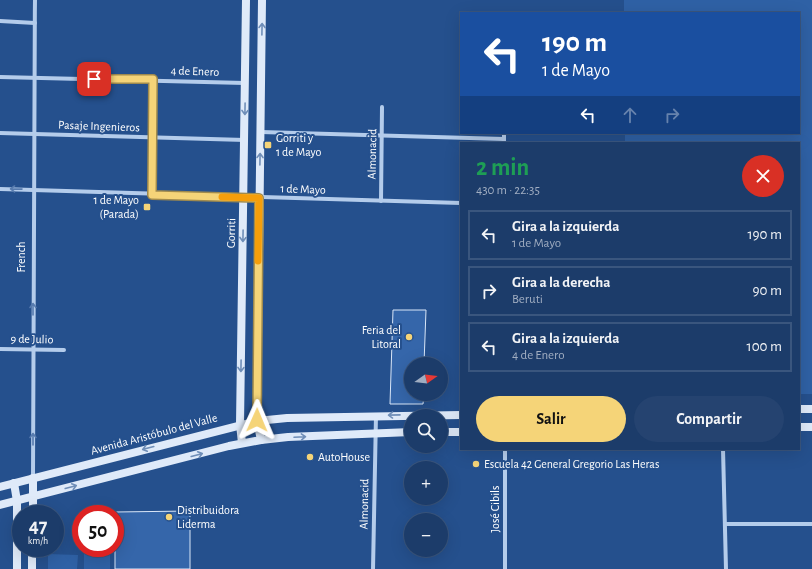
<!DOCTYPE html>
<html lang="es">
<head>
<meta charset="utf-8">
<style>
	body { margin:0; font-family:"Alegreya Sans",sans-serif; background:#254370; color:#f1f3f6; height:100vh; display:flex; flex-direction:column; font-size:15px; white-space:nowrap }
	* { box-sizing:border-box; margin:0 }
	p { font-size:13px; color:#a0adc1 }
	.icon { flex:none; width:22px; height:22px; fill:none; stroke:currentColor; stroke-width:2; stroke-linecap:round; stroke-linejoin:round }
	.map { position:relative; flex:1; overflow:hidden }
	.side { position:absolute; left:460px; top:142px; width:340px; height:308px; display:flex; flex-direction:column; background:#1c3c6a; border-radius:0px; box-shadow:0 4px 16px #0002,0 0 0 1px #3a567e }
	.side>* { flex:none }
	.guide { position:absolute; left:460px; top:12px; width:340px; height:122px; border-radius:0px; box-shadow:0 4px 16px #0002,0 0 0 1px #3a567e; background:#1a4fa0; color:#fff; overflow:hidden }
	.needle { width:26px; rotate:76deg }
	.buttons { position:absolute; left:404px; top:357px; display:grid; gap:8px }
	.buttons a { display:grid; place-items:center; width:44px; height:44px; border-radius:50%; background:#1c3c6a; box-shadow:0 4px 16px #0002,0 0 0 1px #3a567e; font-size:20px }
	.speed { position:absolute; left:12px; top:505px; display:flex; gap:8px; font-size:20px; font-weight:700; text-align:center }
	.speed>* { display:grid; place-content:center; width:52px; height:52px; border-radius:50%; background:#1c3c6a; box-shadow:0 4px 16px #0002,0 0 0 1px #3a567e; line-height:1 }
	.speed small { font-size:10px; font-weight:400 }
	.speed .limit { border:6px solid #d22; background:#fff; color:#111 }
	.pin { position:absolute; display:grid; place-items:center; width:34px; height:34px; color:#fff; margin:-17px; border-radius:8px; box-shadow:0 2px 6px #0006 }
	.me { position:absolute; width:44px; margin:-22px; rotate:1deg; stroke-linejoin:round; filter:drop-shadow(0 0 3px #0008) }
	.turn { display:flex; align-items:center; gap:14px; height:84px; padding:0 16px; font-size:18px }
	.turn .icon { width:52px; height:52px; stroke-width:2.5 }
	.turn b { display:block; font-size:28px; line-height:34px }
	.lanes { display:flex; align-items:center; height:38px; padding:0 16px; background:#0003; justify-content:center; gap:20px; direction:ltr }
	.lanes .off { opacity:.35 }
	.round { display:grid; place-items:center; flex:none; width:42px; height:42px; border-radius:21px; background:#254370 }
	.headline { display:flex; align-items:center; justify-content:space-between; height:68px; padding:0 16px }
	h1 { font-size:24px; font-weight:700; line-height:30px; color:#1e9e55 }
	.cta { display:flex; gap:8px; margin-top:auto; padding:8px 16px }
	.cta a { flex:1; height:46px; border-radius:24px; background:#f5d478; color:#111; font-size:16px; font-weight:700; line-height:46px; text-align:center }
	.cta a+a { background:#254370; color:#f1f3f6 }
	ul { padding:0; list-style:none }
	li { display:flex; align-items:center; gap:12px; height:50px; margin:0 8px 6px; padding:0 8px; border:2px solid #3a567e; border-radius:0px }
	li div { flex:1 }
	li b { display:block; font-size:15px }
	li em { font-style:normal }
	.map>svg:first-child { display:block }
</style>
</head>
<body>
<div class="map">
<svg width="812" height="569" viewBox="0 0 812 569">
	<rect width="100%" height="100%" fill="#25508d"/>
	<g fill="#2f61a5">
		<path d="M 624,0 L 812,0 L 812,394 L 799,394 L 799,143 L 625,143 L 625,133 L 799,133 L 799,13 L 624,13 Z"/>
		<rect x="84" y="553" width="26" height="16"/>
		<path d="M 48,554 L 78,555 L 77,569 L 48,569 Z"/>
	</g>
	<g fill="#3566aa" stroke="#d9e6f8">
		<path d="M 393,310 L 426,310 L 424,364 L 411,364 L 411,394 L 424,394 L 423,404 L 390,404 Z"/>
		<path d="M 190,511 L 190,569 L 115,569 L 115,512 Z"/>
	</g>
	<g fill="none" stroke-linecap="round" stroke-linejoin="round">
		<g stroke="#b4cceb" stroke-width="4">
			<path d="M 0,21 L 35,23"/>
			<path d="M 0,77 L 245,83"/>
			<path d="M 261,132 L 504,139"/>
			<path d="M 0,133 L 245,140"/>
			<path d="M 504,143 L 504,133"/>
			<path d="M 0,189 L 461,203"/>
			<path d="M 152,195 L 153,79"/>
			<path d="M 381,201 L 382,107"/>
			<path d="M 0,349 L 64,350"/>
			<path d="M 505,449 L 505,569"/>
			<path d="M 723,449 L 726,569"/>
			<path d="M 33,478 C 33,318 33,159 35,0"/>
			<path d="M 725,524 L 812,524"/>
			<path d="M 373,569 L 376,415"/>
		</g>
		<g stroke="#dfeaf9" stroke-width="8">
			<path d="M 799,409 L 812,409"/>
			<path d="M 799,427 L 812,427"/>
			<path d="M 441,432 L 461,432"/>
			<path d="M 261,440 L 257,421 L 262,0"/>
			<path d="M 242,443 L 240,424 L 246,0"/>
			<path d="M 33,478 L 33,514"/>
			<path d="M 14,483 L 17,501 L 17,569"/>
			<path d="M 0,487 L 257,421 L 287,418 L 461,415"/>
			<path d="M 0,505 L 229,446 L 261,440 L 288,437 L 411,432"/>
			<path d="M 32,569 L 32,548"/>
		</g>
	</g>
	<defs><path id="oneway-shaft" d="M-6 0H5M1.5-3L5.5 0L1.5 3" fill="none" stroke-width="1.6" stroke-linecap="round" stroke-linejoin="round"/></defs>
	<g stroke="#6f8eb8">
		<use href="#oneway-shaft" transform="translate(262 29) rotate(-89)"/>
		<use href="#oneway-shaft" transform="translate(245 109) rotate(91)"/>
		<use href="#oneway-shaft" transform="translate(260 159) rotate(-89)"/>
		<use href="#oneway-shaft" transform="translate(243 236) rotate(91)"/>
		<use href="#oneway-shaft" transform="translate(241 366) rotate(91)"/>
		<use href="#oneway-shaft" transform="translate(394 415) rotate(179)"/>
		<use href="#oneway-shaft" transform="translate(300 437) rotate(-3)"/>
		<use href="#oneway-shaft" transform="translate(148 448) rotate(165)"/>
		<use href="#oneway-shaft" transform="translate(197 455) rotate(-15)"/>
		<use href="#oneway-shaft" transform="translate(71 487) rotate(-15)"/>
	</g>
	<g stroke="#577bae">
		<use href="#oneway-shaft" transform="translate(16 189) rotate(-179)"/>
		<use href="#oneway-shaft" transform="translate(33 309) rotate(-90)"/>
		<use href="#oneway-shaft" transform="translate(33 439) rotate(-90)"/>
	</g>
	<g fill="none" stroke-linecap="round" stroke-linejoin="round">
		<defs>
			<path id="route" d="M 94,79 L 153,79 L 152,195 L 259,198 L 257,420"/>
		</defs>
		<use href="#route" stroke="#9f8a4e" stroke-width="10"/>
		<use href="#route" stroke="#f5d478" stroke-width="7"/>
		<path stroke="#f59e0b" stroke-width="7" d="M 222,197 L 259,198 L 258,261"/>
	</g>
	<g fill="#f5d478" stroke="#25508d" stroke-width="1.5">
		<rect x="264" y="141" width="8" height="8" rx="2"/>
		<rect x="143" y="203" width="8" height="8" rx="2"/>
		<circle cx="409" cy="337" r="4"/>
		<circle cx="310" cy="457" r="4"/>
		<circle cx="476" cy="464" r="4"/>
		<circle cx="169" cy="517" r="4"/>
	</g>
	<g text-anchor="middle" stroke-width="4" stroke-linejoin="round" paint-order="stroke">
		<g font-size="12" fill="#fff" stroke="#25508d">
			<text transform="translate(195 71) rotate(2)" y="4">4 de Enero</text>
			<text transform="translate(99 126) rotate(2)" y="4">Pasaje Ingenieros</text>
			<text transform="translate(372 154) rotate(-89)" y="4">Almonacid</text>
			<text transform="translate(303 189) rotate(2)" y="4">1 de Mayo</text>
			<text transform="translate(231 233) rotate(-89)" y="4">Gorriti</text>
			<text transform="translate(21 257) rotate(-90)" y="4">French</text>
			<text transform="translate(32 339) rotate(1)" y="4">9 de Julio</text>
			<text transform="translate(154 434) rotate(-15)" y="4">Avenida Aristóbulo del Valle</text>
			<text transform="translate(364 504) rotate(-89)" y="4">Almonacid</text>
			<text transform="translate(495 509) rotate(-90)" y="4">José Cibils</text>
		</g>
		<g font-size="12" fill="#fff" stroke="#25508d" text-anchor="start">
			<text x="276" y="142">Gorriti y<tspan x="276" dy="14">1 de Mayo</tspan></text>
			<text x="139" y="204" text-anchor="end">1 de Mayo<tspan x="139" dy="14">(Parada)</tspan></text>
			<text x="401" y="334" text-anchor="end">Feria del<tspan x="401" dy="14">Litoral</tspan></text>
			<text x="318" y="461">AutoHouse</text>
			<text x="484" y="468">Escuela 42 General Gregorio Las Heras</text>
			<text x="177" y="514">Distribuidora<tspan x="177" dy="14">Liderma</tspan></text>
		</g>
	</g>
</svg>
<div class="buttons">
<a><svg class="needle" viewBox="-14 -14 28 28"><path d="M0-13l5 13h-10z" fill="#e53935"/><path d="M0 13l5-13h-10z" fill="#a0adc1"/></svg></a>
<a><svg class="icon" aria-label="search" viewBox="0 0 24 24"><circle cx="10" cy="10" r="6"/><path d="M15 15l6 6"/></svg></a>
<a>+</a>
<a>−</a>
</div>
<div class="speed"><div>47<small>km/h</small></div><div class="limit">50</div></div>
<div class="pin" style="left:94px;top:79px;background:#d93025"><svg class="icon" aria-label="arrive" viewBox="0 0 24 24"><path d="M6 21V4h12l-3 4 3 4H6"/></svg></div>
<svg class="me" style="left:257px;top:420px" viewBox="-20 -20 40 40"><path d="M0-17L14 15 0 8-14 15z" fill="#f5d478" stroke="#fff" stroke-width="4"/></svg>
<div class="guide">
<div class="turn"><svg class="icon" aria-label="left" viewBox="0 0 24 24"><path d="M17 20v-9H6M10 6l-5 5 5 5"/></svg><div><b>190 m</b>1 de Mayo</div></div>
<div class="lanes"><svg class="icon" aria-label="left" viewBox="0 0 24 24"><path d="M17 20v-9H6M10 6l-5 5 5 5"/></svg><svg class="icon off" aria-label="ahead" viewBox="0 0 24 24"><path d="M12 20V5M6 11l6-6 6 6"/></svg><svg class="icon off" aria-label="right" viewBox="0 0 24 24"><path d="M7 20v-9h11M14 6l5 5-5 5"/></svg></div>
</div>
<section class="side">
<div class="headline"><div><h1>2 min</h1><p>430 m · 22:35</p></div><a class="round" style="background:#d93025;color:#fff"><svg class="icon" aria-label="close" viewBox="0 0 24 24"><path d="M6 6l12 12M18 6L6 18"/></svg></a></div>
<ul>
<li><svg class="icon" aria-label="left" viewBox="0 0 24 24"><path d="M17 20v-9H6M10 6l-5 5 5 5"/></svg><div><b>Gira a la izquierda</b><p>1 de Mayo</p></div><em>190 m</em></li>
<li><svg class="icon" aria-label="right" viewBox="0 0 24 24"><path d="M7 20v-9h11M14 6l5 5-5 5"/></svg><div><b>Gira a la derecha</b><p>Beruti</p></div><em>90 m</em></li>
<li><svg class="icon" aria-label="left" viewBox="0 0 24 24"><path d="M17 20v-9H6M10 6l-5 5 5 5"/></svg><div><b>Gira a la izquierda</b><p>4 de Enero</p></div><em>100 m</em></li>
</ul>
<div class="cta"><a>Salir</a><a>Compartir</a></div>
</section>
</div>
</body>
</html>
